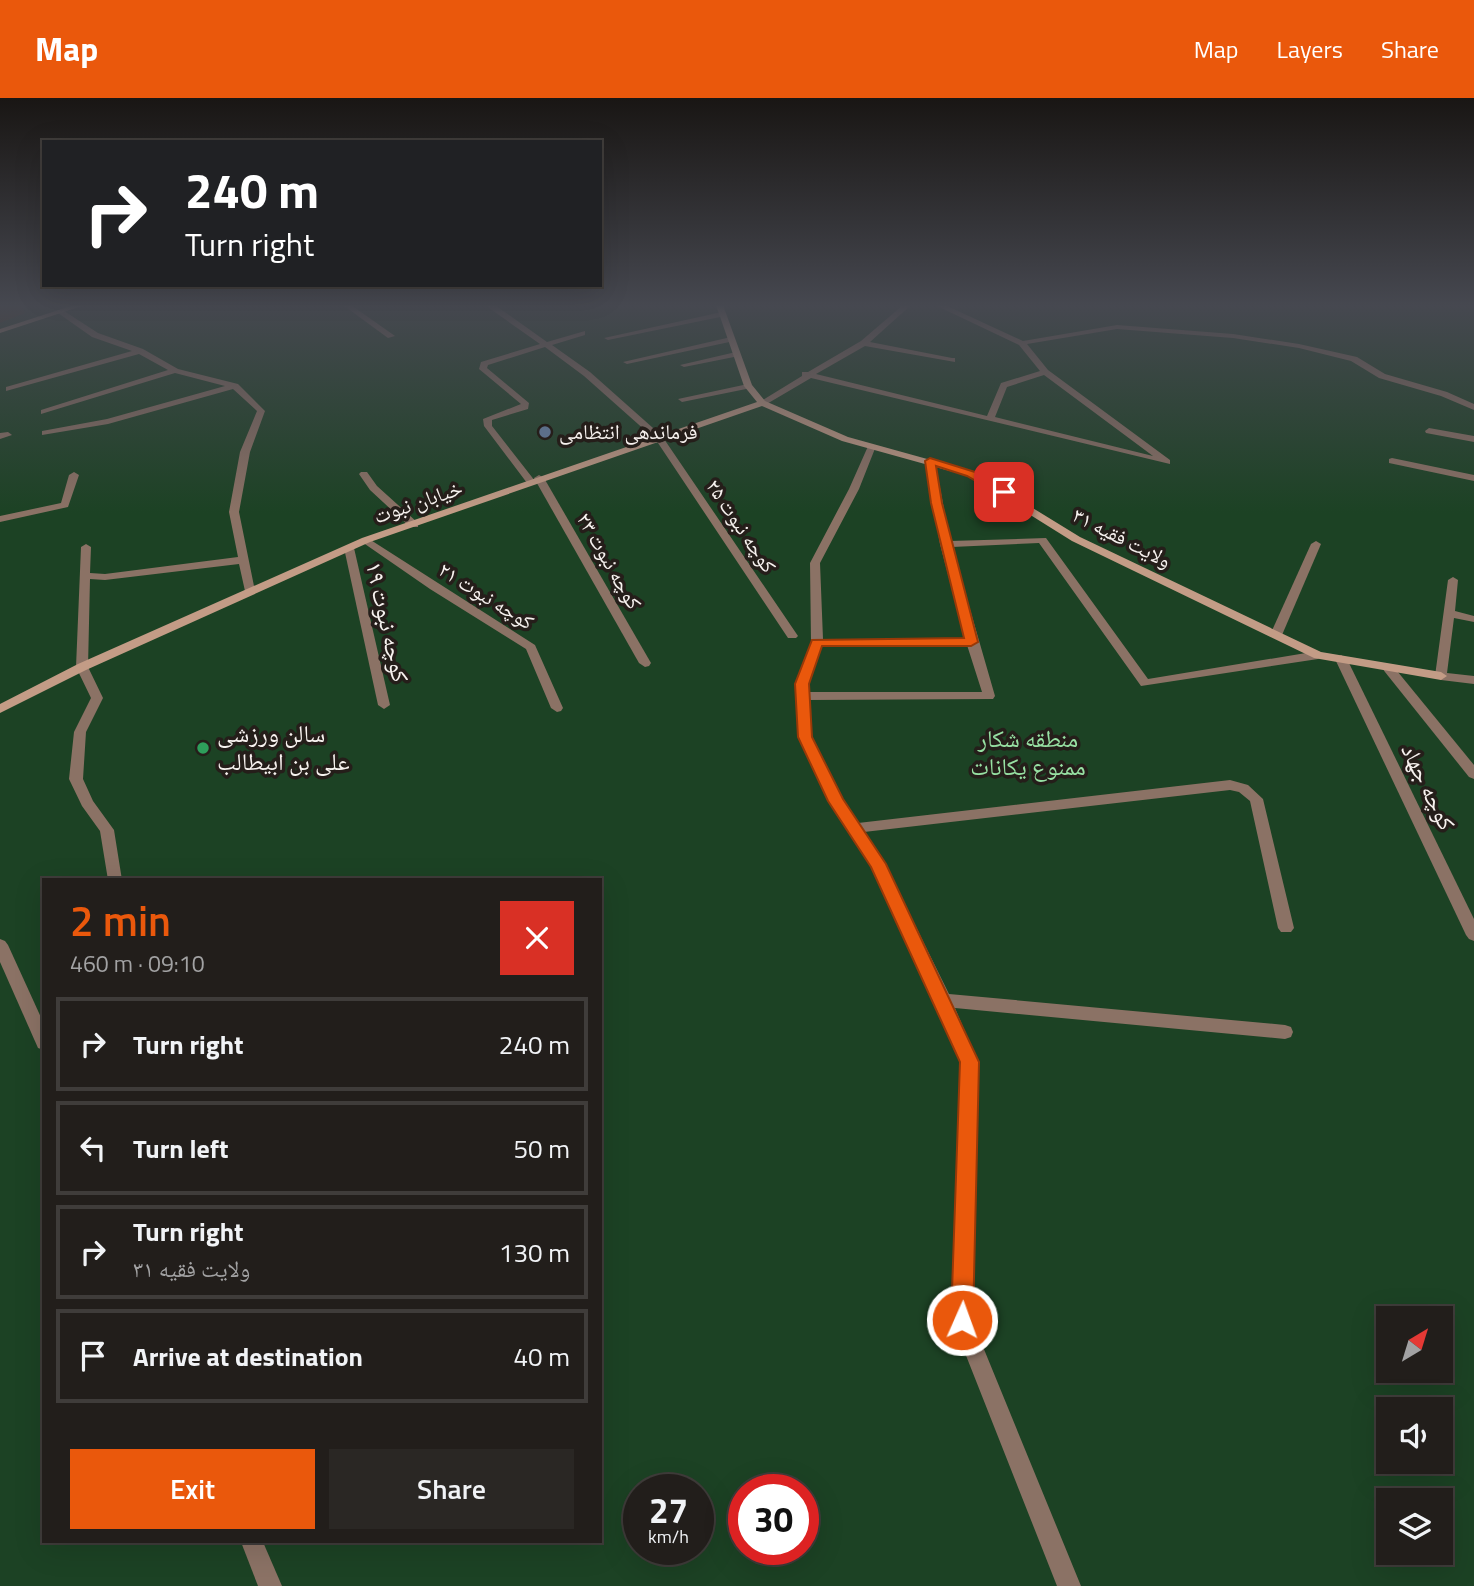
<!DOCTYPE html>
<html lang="en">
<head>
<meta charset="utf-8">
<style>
	body { margin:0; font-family:"Titillium Web","Noto Naskh Arabic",sans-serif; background:#2a2724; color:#f1f3f6; height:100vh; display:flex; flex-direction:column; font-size:26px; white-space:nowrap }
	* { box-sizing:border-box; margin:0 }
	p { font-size:23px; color:#a2a2a3 }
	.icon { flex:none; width:38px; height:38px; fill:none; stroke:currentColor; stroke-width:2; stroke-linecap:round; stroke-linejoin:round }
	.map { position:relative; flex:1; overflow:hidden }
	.sheet { position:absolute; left:42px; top:780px; width:560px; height:665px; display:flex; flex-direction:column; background:#221e1b; border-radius:0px; box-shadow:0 7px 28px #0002,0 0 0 2px #3f3c3a }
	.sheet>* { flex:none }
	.hud { position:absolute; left:42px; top:42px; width:560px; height:147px; border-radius:0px; box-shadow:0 7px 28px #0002,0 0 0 2px #3f3c3a; background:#202124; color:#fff; overflow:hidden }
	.needle { width:46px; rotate:38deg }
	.buttons { position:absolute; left:1376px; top:1208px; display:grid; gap:14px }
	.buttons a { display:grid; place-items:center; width:77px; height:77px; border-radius:0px; background:#221e1b; box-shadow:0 7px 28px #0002,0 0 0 2px #3f3c3a; font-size:35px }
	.speed { position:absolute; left:623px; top:1376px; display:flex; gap:14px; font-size:35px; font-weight:700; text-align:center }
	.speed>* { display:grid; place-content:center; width:91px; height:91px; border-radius:50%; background:#221e1b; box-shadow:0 7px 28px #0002,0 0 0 2px #3f3c3a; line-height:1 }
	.speed small { font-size:18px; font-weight:400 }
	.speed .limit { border:10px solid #d22; background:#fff; color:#111 }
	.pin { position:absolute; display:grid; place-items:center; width:60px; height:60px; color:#fff; margin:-30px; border-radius:14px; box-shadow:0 4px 10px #0006 }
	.me { position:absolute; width:77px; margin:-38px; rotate:2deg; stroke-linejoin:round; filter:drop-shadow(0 0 5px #0008) }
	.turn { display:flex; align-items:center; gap:24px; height:147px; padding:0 28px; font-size:32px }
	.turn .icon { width:91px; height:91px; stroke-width:2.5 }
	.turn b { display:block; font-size:49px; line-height:60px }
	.round { display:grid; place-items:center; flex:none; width:74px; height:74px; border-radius:0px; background:#2a2724 }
	.summary { display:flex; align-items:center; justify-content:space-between; height:119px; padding:0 28px }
	h1 { font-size:42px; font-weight:600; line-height:52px; color:#ea580c }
	.primary-button { display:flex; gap:14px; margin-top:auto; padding:14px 28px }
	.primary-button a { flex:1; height:80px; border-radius:0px; background:#ea580c; color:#fff; font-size:28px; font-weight:600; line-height:80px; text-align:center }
	.primary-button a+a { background:#2a2724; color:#f1f3f6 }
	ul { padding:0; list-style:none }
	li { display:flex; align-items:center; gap:21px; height:94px; margin:0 14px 10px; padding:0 14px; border:4px solid #3f3c3a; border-radius:0px }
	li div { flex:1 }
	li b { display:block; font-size:26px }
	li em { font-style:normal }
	header { display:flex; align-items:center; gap:42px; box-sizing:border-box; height:98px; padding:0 35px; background:#ea580c; color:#fff }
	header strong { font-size:33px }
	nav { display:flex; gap:38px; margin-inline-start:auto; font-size:24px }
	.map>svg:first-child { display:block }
</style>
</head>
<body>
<header>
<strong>Map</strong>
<nav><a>Map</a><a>Layers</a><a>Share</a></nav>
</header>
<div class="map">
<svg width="1474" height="1488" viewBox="0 0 1474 1488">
	<rect width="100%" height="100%" fill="#2e2824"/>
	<path fill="#1c4224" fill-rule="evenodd" d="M 0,207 L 1474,207 L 1474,1488 L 0,1488 ZM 44,782 L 600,782 L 600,1444 L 44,1444 ZM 1388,1220 L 1440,1220 L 1440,1272 L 1388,1272 ZM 1388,1311 L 1440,1311 L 1440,1363 L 1388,1363 ZM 639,1391 L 698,1391 L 698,1451 L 639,1451 ZM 744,1391 L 803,1391 L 803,1451 L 744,1451 ZM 1388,1402 L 1440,1402 L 1440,1454 L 1388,1454 Z"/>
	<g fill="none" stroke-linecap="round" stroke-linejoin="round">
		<g fill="#8b7265" fill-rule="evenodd">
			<path d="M 343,207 L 351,207 L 395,238 L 388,240 Z"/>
			<path d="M 489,207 L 495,207 L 547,244 L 585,233 L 585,237 L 552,247 L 590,274 L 662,338 L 798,538 L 796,540 L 788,540 L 656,342 L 584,278 L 545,249 L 488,267 L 487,270 L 529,305 L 528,311 L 492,322 L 492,328 L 535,383 L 527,385 L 484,328 L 483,321 L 521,306 L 479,271 L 481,264 L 540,246 L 489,210 Z"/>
			<path d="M 903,207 L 911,207 L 870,244 L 952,260 L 955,260 L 955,264 L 865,248 L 816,276 L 987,318 L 1001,285 L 1040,273 L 1019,247 L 935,207 L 945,207 L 1023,243 L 1117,227 L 1233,236 L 1299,246 L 1357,259 L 1385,276 L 1447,294 L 1474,306 L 1474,312 L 1441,298 L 1379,280 L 1351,263 L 1299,250 L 1233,240 L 1117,231 L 1027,246 L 1048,272 L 1170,362 L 1170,366 L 811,280 L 765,307 L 758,305 L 802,278 L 802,274 L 808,274 L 861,243 ZM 1044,277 L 1153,358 L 995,319 L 1007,289 Z"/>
			<path d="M 61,211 L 98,235 L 143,251 L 178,271 L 238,286 L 265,313 L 250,354 L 239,414 L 255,493 L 254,495 L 250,496 L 245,493 L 239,466 L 105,482 L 90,481 L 88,569 L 103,600 L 86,634 L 83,681 L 93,703 L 114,732 L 122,782 L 108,782 L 100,733 L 82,708 L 69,681 L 74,634 L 91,600 L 76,569 L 81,449 L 86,446 L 91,449 L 90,475 L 105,476 L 238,459 L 229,414 L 240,354 L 257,313 L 233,291 L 108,326 L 42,337 L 42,333 L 107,321 L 225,288 L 175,275 L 41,316 L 41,312 L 168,272 L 139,256 L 6,293 L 6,289 L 132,253 L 92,239 L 58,215 L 57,213 Z"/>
			<path d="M 722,214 L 726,216 L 725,218 L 608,242 L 604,240 Z"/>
			<path d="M 731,239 L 735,241 L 734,243 L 627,266 L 623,264 Z"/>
			<path d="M 736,254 L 740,256 L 739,258 L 684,269 L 680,267 Z"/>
			<path d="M 748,286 L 752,288 L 751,290 L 682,304 L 678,301 Z"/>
			<path d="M 1429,330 L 1474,338 L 1474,344 L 1426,335 L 1425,333 Z"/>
			<path d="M 0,335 L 8,334 L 12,337 L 0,341 Z"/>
			<path d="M 869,346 L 876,348 L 859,391 L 820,465 L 823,541 L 965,541 L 940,446 L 925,363 L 930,360 L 935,363 L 950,443 L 1046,440 L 1148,581 L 1318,553 L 1324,557 L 1318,561 L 1141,588 L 1039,445 L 952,449 L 995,598 L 993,601 L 809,602 L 811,639 L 842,701 L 858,725 L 1230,682 L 1248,687 L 1263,701 L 1294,830 L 1291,834 L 1281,834 L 1278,830 L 1250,703 L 1239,694 L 1230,692 L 864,734 L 885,766 L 949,896 L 1285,927 L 1291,929 L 1293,934 L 1291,939 L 1285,941 L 955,910 L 978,964 L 972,1222 L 1081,1488 L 1057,1488 L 952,1222 L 962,964 L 936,902 L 872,768 L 829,703 L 799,639 L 796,586 L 811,544 L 810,465 L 849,391 ZM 822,547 L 967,547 L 982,594 L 809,594 L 808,586 Z"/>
			<path d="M 1392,360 L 1474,377 L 1474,383 L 1389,365 L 1389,361 Z"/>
			<path d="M 74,374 L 79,377 L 68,409 L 0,424 L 0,418 L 61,405 L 69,377 Z"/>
			<path d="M 361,374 L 367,374 L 377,388 L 418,425 L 418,429 L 410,429 L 370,392 L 359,376 Z"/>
			<path d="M 539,377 L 544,380 L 651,565 L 649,568 L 645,569 L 639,565 L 534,380 Z"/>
			<path d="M 366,439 L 535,547 L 563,610 L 561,613 L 557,614 L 551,610 L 526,551 L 430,491 L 362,444 L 361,442 Z"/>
			<path d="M 1316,443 L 1321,446 L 1282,537 L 1276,540 L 1272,539 L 1270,537 L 1311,446 Z"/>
			<path d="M 349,447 L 354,450 L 390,607 L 384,611 L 378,607 L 344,450 Z"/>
			<path d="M 1453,479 L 1458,482 L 1455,513 L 1474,518 L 1474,524 L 1454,520 L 1447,575 L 1474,578 L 1474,586 L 1441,582 L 1435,578 L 1448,482 Z"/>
			<path d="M 1341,557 L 1347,561 L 1474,821 L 1474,843 L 1469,841 L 1466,837 L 1335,561 Z"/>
			<path d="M 1389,567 L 1393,568 L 1474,667 L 1474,681 L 1469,679 L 1385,574 L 1383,571 Z"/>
			<path d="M 0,841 L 5,843 L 8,847 L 44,926 L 44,952 L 38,950 L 0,864 Z"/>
			<path d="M 241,1444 L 263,1444 L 282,1488 L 258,1488 Z"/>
		</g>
		<g fill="#c39c86" fill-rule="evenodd">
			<path d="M 74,207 L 85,207 L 0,235 L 0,231 Z"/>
			<path d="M 716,207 L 723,207 L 752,287 L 765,303 L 848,339 L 974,374 L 1080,439 L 1321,554 L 1441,574 L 1447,578 L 1441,582 L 1314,560 L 1072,443 L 968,378 L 842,343 L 762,308 L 370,444 L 86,572 L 0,615 L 0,606 L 78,566 L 362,440 L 757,304 L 744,288 Z"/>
		</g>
	</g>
	<path fill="#423216" d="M 0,207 L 21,207 L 25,215 L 0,225 Z"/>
	<linearGradient id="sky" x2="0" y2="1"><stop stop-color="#191614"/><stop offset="0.5" stop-color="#464850"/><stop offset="1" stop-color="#464850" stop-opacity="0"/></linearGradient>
	<rect width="1474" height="415" fill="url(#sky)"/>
	<path fill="#ea580c" stroke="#983908" stroke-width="2" d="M 930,360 L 975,374 L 1009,394 L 1000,397 L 967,378 L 936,368 L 942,405 L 978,544 L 971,548 L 822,548 L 809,586 L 812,639 L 843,701 L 886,766 L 979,964 L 973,1222 L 970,1230 L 962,1234 L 954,1230 L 951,1222 L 960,964 L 871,769 L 828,703 L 798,639 L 795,586 L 812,542 L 964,540 L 931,405 L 925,363 Z"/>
	<circle fill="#5c6f8a" stroke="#251e1a" stroke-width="2.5" cx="545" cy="334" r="7"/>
	<circle fill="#2e9e5b" stroke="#251e1a" stroke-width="2.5" cx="203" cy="650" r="7"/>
	<g text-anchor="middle" stroke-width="7" stroke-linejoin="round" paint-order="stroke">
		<g font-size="21" fill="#f7f2ef" stroke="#251e1a" text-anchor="start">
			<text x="559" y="341">فرماندهی انتظامی</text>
		</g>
		<g font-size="21" fill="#f7f2ef" stroke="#251e1a">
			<text transform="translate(418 404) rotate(-19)" y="7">خیابان نبوت</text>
			<text transform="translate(741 428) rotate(56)" y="7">کوچه نبوت ۲۵</text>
			<text transform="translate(1122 440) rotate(27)" y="7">ولایت فقیه ۳۱</text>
			<text transform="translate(609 463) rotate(60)" y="7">کوچه نبوت ۲۳</text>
			<text transform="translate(486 498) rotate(32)" y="7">کوچه نبوت ۲۱</text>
		</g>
		<g font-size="24" fill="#f7f2ef" stroke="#251e1a">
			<text transform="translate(387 524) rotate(77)" y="8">کوچه نبوت ۱۹</text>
			<text transform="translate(1428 689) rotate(64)" y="8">کوچه جهاد</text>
		</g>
		<g font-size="24" fill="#f7f2ef" stroke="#251e1a" text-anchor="start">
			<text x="217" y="644">سالن ورزشی<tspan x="217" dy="28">علی بن ابیطالب</tspan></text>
		</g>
		<g font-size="24" fill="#97e1a3" stroke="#251e1a">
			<text x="1028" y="649">منطقه شکار<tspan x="1028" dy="28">ممنوع یکانات</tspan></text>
		</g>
	</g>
</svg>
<div class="buttons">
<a><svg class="needle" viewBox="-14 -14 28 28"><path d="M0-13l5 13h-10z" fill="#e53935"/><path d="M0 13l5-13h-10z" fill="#a2a2a3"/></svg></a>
<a><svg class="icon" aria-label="sound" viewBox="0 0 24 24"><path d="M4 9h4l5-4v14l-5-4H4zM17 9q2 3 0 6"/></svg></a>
<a><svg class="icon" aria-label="layers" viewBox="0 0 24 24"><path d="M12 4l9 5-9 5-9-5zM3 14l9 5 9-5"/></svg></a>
</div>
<div class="speed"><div>27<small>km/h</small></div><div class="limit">30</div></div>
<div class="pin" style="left:1004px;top:394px;background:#d93025"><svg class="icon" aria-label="arrive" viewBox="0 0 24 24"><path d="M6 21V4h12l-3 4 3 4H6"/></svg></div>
<svg class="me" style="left:962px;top:1222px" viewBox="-20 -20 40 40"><circle r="17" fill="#ea580c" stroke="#fff" stroke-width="3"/><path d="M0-11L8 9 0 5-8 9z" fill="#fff"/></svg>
<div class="hud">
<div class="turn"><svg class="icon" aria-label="right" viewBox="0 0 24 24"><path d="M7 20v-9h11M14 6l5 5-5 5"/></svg><div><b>240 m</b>Turn right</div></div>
</div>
<section class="sheet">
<div class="summary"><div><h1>2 min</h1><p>460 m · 09:10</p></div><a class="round" style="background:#d93025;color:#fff"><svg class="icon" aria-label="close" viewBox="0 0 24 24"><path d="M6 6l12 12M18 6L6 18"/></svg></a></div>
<ul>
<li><svg class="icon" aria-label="right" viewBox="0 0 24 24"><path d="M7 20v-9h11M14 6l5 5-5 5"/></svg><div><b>Turn right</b></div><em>240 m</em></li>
<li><svg class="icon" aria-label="left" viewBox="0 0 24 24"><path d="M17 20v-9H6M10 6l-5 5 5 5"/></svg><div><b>Turn left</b></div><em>50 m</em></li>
<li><svg class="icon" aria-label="right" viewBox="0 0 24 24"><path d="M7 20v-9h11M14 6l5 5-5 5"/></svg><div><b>Turn right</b><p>ولایت فقیه ۳۱</p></div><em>130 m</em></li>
<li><svg class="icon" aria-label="arrive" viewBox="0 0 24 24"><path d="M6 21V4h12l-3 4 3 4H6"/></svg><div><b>Arrive at destination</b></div><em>40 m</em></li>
</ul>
<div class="primary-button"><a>Exit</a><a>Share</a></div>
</section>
</div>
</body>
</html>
